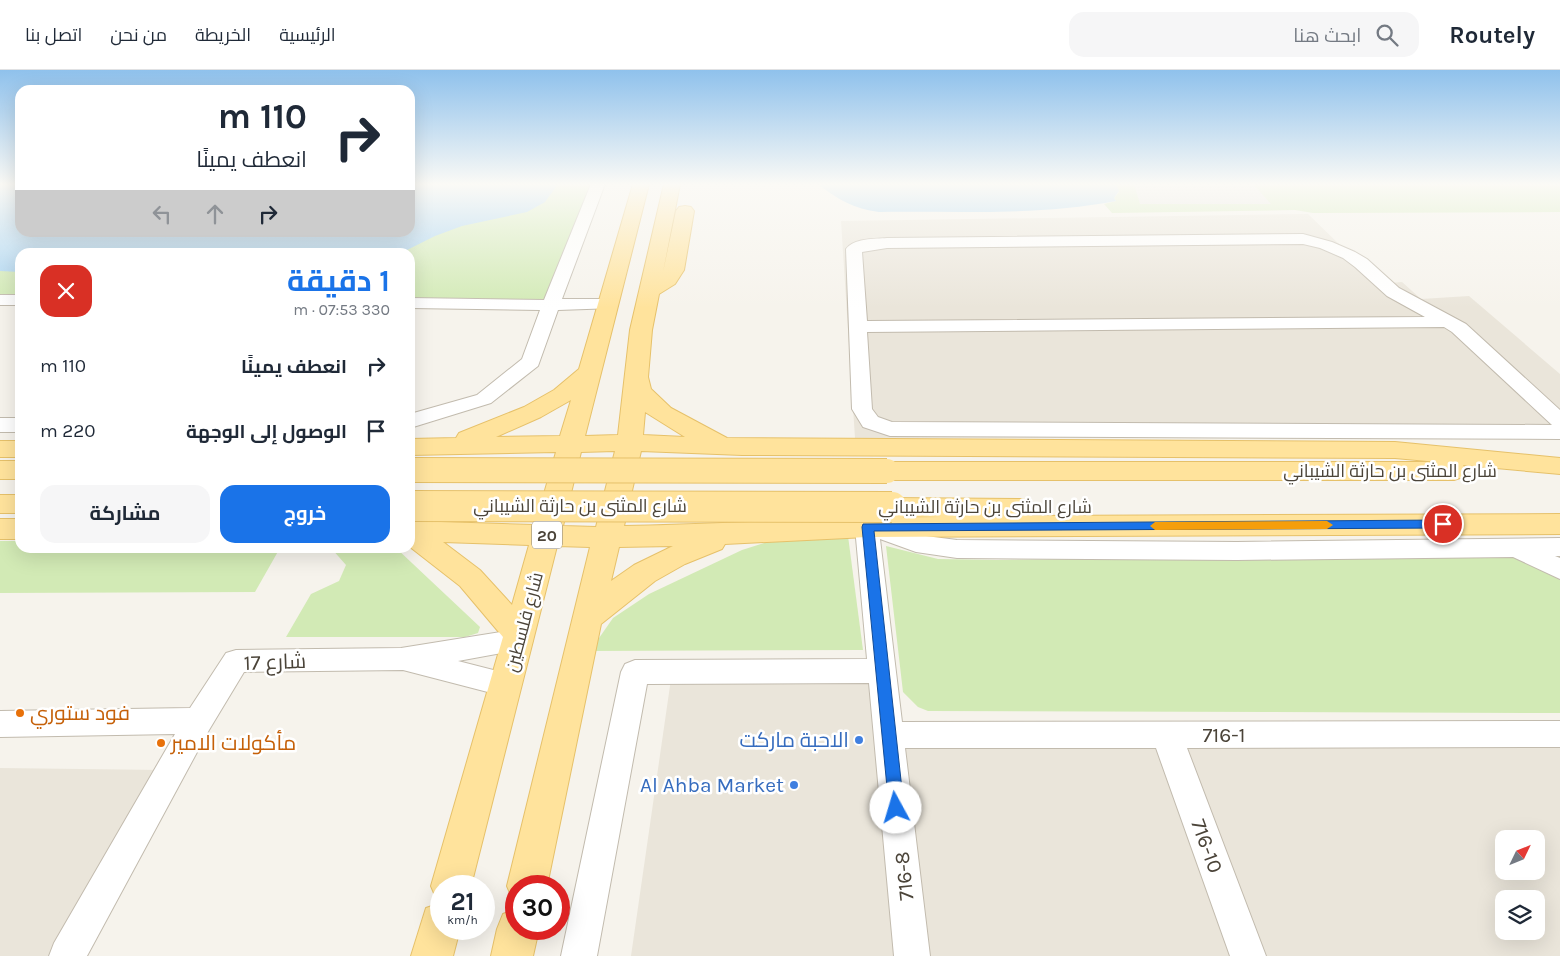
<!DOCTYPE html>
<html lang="ar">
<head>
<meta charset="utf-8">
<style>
	body { margin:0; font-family:Karla,Cairo,sans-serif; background:#f6f6f7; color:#1f2937; direction:rtl; height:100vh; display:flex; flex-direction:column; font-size:19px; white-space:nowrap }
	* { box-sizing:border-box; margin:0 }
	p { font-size:16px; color:#747a83 }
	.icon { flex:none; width:28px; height:28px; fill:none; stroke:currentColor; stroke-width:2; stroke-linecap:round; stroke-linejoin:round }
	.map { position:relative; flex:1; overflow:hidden; direction:ltr }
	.panel { position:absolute; left:15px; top:178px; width:400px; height:305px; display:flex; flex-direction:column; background:#fff; border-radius:15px; box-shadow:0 5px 20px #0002; direction:rtl }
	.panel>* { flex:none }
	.guide { position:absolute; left:15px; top:15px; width:400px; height:152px; border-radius:15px; box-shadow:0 5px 20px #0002; direction:rtl; background:#fff; color:#1f2937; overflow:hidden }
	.needle { width:32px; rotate:47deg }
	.controls { position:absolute; left:1495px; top:760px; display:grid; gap:10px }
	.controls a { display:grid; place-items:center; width:50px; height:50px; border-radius:10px; background:#fff; box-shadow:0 5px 20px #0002; font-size:25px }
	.speed { position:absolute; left:430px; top:805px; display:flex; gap:10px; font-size:25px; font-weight:700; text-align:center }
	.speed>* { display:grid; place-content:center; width:65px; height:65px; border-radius:50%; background:#fff; box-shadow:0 5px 20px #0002; line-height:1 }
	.speed small { font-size:12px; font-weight:400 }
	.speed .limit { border:8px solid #d22; background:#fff; color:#111 }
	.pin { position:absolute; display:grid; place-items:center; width:42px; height:42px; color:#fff; margin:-21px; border:2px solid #fff; border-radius:50%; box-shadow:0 1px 5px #0007 }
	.me { position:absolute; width:55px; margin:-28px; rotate:354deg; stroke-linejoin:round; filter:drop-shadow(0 0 4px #0008) }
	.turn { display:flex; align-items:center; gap:18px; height:105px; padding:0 25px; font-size:22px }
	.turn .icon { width:65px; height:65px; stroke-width:2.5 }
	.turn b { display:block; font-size:35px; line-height:42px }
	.lanes { display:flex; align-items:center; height:48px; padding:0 25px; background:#0003; justify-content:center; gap:25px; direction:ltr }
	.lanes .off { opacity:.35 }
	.round { display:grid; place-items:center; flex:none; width:52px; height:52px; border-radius:15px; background:#f6f6f7 }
	.headline { display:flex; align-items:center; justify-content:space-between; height:85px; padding:0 25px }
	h1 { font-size:30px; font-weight:700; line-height:38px; color:#1a73e8 }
	.primary-button { display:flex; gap:10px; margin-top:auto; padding:10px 25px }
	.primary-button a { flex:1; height:58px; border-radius:15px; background:#1a73e8; color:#fff; font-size:20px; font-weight:700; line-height:58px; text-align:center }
	.primary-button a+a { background:#f6f6f7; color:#1f2937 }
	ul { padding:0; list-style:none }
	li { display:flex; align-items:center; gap:15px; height:65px; padding:0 25px }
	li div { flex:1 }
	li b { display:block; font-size:19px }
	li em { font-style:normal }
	header { display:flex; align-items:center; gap:30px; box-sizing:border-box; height:70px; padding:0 25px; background:#fff; border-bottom:1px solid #e0e1e3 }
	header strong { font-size:24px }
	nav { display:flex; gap:28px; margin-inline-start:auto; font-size:18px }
	.search { width:350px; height:45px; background:#f6f6f7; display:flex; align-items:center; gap:12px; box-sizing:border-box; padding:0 18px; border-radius:15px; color:#747a83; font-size:19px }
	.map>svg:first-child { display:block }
</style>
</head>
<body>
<header>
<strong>Routely</strong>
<div class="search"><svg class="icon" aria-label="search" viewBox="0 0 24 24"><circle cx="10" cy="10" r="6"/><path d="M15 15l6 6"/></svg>ابحث هنا</div>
<nav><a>الرئيسية</a><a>الخريطة</a><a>من نحن</a><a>اتصل بنا</a></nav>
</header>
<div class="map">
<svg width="1560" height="886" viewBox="0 0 1560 886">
	<rect width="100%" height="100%" fill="#f6f3ec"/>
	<g fill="#eae5da" fill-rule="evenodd">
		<path d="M 1308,144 L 1343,178 L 1357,182 L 1390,213 L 1402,212 L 1421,229 L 1469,226 L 1560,304 L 1560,367 L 855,368 L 841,151 Z"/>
		<path d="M 882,601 L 889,664 L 1560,664 L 1560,886 L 631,886 L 672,602 ZM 1504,769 L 1536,769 L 1536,801 L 1504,801 ZM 1504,829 L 1536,829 L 1536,861 L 1504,861 Z"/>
		<path d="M 0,698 L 162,700 L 55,886 L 0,886 Z"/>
	</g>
	<g fill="#d2eab5">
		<path d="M 0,114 L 20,114 L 20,162 L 410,162 L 410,114 L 597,114 L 548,234 L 410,234 L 410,182 L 20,182 L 20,236 L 0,236 Z"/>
		<path d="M 1116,114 L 1560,114 L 1560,142 L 1313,143 L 1295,140 L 1112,143 L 1104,134 L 1116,131 L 1114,128 L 1119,122 Z"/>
		<path d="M 848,466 L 863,580 L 590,581 L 613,548 L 649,524 L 742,480 L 783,467 Z"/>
		<path d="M 0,471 L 20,471 L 20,478 L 280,478 L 255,522 L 0,523 Z"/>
		<path d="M 886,476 L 938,489 L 997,490 L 1517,484 L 1560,509 L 1560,643 L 928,641 L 918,637 L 903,622 Z"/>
		<path d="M 331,478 L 396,478 L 480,557 L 478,563 L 465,567 L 286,567 L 311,524 L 339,511 L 346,495 Z"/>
	</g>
	<path fill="#e5e3e0" d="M 1134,114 L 1253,114 L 1271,134 L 1140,134 Z"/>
	<g fill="#a9d4f2">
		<path d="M 0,114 L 20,114 L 20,162 L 410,162 L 410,114 L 558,114 L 545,132 L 527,142 L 462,156 L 435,166 L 403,182 L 20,182 L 20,202 L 0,201 Z"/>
		<path d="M 818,114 L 1116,114 L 1119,121 L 1114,128 L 1116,131 C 1038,146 957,141 879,142 C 854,139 837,129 818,114 Z"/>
	</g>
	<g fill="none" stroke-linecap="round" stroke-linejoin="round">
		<defs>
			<g id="minor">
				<path d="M 591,114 L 605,114 L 562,229 L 609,229 L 615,230 L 618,234 L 615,238 L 558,240 L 538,296 L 491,333 L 410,358 L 410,344 L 477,325 L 522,289 L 540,240 L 410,238 L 410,228 L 544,230 Z"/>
				<path d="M 1303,164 L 1332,172 L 1355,182 L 1367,189 L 1399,218 L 1466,254 L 1560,340 L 1560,369 L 890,366 L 863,357 L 852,339 L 846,179 C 854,168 875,169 887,168 ZM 1303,174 L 1320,178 L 1343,188 L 1355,197 L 1387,226 L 1425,247 L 867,251 L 862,182 L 887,178 ZM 1444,257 L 1452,262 L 1552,355 L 892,352 L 878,347 L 872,339 L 867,262 Z"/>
				<rect x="0" y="225" width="20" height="10"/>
				<rect x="0" y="348" width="20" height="14"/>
				<path d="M 867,448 L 888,451 L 918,465 L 957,470 L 1237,472 L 1560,468 L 1560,486 L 1555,486 L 1560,488 L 1560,509 L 1513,487 L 1237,490 L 957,488 L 916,482 L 880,469 L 902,652 L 1560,651 L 1560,677 L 1187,678 L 1266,886 L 1230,886 L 1156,678 L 905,678 L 930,886 L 894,886 L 869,613 L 647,614 L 597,886 L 561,886 L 621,602 L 625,594 L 635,590 L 867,589 L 855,457 L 858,451 Z"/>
				<path d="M 519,559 L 529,562 L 533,570 L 529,578 L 458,591 L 517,606 L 521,615 L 517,624 L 507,627 L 403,600 L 244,602 L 209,660 L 87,886 L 49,886 L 54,873 L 175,664 L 0,667 L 0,641 L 190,638 L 226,583 L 236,580 L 401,578 Z"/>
			</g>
			<g id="major">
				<path d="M 633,114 L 649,114 L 585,366 L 618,365 L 630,260 L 664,114 L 680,114 L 663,202 L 676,141 L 679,137 L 685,136 L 691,137 L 694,141 L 684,200 L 675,214 L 659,224 L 652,260 L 648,307 L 651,319 L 671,338 L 727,368 L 1395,372 L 1560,388 L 1560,404 L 1463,395 L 1467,401 L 1463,407 L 1454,410 L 887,410 L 878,407 L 874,401 L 878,395 L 887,392 L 1438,392 L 1395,388 L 742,385 L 641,381 L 624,456 C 730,454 835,447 941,447 L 892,446 L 882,444 L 878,437 L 882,430 L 892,428 L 1020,429 L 1030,431 L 1034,438 L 1030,445 L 1023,446 L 1560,444 L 1560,464 L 867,467 L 725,474 L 722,479 L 685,494 L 655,511 L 601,554 L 547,816 L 516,816 L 516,831 L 513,830 L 507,816 L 590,477 L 557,476 L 471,816 L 441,816 L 441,832 L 437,830 L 431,816 L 503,567 L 460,516 L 410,477 L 410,451 L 535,455 L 556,382 L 410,385 L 410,369 L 456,368 L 459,363 L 524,337 L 554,320 L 579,299 ZM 571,330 L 560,366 L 496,367 L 541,347 ZM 645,342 L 685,367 L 643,365 ZM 615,381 L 596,457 L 563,456 L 581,382 ZM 443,472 L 529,475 L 512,535 L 480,500 ZM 673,476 L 634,495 L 611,511 L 619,477 Z"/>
				<rect x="0" y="371" width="20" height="16"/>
				<rect x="0" y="391" width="20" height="18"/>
				<rect x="0" y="425" width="20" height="18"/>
				<rect x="0" y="449" width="20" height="20"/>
				<path d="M 441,833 L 441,859 L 460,859 L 453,886 L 411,886 L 426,838 Z"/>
				<path d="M 516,839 L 516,859 L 539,859 L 533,886 L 491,886 L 497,859 L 503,844 Z"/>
			</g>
		</defs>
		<use href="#minor" stroke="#c2bbae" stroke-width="2"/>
		<use href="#major" stroke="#e6c16a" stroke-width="2"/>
		<use href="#minor" fill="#fff" fill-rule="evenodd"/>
		<use href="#major" fill="#ffe39c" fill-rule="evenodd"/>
		<defs>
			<path id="major-bridge-far1" d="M 410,400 L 887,401"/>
			<path id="major-bridge" d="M 410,436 L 892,437"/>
		</defs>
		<use href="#major-bridge-far1" stroke="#e6c16a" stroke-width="26" stroke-linecap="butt"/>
		<use href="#major-bridge" stroke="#e6c16a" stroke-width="32" stroke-linecap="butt"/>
		<use href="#major-bridge-far1" stroke="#ffe39c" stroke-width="24"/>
		<use href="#major-bridge" stroke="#ffe39c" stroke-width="30"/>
	</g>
	<linearGradient id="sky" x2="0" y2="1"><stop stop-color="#8fc1ec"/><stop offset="0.48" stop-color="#fbfaf6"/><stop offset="1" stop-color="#fbfaf6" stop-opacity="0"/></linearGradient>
	<rect width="1560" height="238" fill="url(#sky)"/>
	<path fill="#1a73e8" stroke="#114b97" d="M 1443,450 L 1449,454 L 1443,458 L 874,461 L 904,738 L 902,744 L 896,746 L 891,744 L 889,738 L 862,457 L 863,454 Z"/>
	<path fill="#f59e0b" d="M 1327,451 L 1333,455 L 1327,459 L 1155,460 L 1150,456 L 1155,452 Z"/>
	<g fill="#e8710a" stroke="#fff" stroke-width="2">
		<circle cx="20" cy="643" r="5"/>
		<circle cx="161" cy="673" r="5"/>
	</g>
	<g fill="#3f7fe0" stroke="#fff" stroke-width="2">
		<circle cx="859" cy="670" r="5"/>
		<circle cx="794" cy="715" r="5"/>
	</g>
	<g text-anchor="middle" stroke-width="5" stroke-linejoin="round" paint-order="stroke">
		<rect fill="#fff" stroke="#817c74" stroke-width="1" x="532" y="451.5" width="30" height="27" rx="4"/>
		<g font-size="16" font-weight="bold" fill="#4b4439">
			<text x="547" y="471">20</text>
		</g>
		<g font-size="18" fill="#4b4439" stroke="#fff">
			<text x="1390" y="407">شارع المثنى بن حارثة الشيباني</text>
			<text x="580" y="442">شارع المثنى بن حارثة الشيباني</text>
			<text x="985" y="443">شارع المثنى بن حارثة الشيباني</text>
			<text transform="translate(524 552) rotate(-75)" y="6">شارع فلسطين</text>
		</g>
		<g font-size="21" fill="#4b4439" stroke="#fff">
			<text transform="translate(275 592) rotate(-2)" y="7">شارع 17</text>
			<text x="1224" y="672">716-1</text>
			<text transform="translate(1207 776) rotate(70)" y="7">716-10</text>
			<text transform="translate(904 806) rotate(-96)" y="7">716-8</text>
		</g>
		<g font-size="21" fill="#c56008" stroke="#fff" text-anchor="start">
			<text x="30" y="650">فود ستوري</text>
			<text x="171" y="680">مأكولات الامير</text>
		</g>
		<g font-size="21" fill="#366cbe" stroke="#fff" text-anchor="end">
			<text x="849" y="677">الاحبة ماركت</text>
			<text x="784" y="722">Al Ahba Market</text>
		</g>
	</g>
</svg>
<div class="controls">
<a><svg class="needle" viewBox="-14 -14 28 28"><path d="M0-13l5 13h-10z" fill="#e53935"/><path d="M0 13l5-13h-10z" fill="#747a83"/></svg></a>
<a><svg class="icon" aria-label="layers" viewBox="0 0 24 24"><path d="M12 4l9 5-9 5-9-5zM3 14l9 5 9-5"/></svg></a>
</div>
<div class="speed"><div>21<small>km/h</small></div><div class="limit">30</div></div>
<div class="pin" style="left:1443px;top:454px;background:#d93025"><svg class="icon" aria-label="arrive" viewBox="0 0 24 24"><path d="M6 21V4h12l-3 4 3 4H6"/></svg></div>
<svg class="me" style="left:896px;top:738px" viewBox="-20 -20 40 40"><circle r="19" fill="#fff"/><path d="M0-13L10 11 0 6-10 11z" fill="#1a73e8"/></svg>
<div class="guide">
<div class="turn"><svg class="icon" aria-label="right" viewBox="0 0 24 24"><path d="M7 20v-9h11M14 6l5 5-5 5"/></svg><div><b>110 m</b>انعطف يمينًا</div></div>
<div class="lanes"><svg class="icon off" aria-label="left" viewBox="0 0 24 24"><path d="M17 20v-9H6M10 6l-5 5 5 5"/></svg><svg class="icon off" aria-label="ahead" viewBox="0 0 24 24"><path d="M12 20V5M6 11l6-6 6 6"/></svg><svg class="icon" aria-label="right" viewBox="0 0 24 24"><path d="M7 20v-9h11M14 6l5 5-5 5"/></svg></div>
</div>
<section class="panel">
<div class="headline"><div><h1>1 دقيقة</h1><p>330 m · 07:53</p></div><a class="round" style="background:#d93025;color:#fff"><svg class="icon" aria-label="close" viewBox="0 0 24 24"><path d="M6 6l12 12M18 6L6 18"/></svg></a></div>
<ul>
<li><svg class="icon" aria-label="right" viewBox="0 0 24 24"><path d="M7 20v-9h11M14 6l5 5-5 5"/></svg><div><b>انعطف يمينًا</b></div><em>110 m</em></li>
<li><svg class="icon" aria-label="arrive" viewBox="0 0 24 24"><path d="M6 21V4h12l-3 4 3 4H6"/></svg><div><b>الوصول إلى الوجهة</b></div><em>220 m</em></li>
</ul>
<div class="primary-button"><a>خروج</a><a>مشاركة</a></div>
</section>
</div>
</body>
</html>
